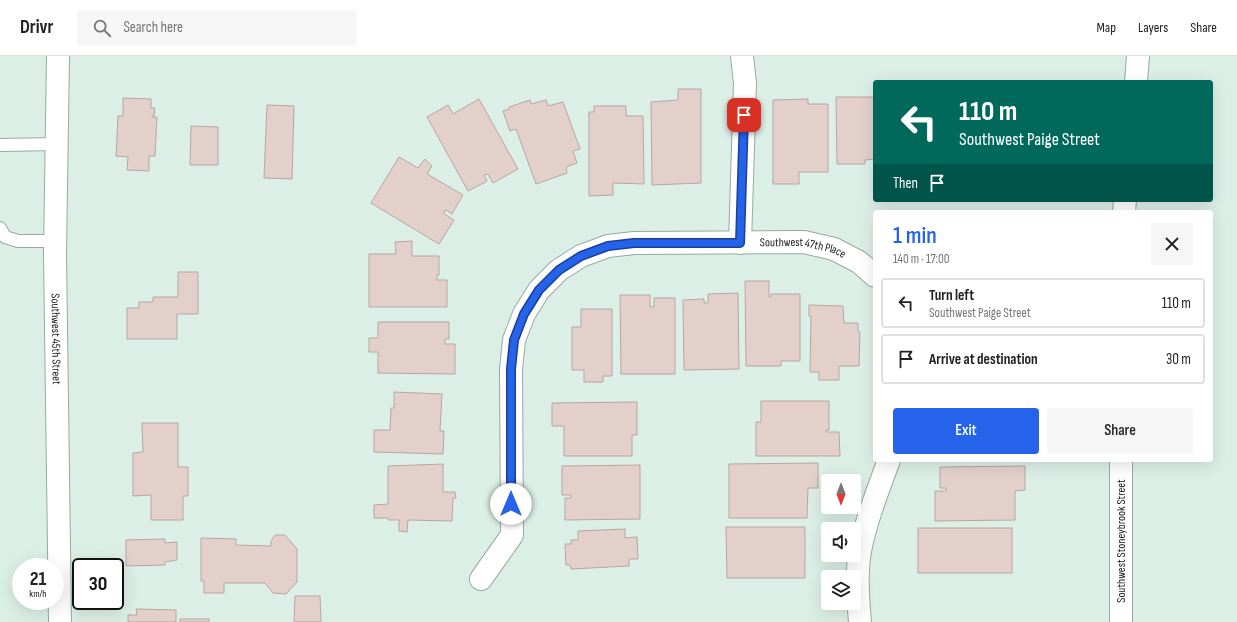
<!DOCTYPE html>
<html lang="en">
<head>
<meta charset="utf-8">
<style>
	body { margin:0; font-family:"Sofia Sans Condensed",sans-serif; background:#f6f6f6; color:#222; height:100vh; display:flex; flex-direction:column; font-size:15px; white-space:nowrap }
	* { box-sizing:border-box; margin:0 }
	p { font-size:13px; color:#767676 }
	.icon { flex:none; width:22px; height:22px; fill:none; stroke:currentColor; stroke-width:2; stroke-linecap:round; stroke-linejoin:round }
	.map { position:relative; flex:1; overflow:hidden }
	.sheet { position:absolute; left:873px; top:154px; width:340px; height:252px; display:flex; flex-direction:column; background:#fff; border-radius:4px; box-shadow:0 4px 16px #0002 }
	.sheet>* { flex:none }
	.banner { position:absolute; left:873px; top:24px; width:340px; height:122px; border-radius:4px; box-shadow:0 4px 16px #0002; background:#00695c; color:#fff; overflow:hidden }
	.needle { width:26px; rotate:180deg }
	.tools { position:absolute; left:821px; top:418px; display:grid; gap:8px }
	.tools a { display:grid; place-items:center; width:40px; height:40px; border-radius:4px; background:#fff; box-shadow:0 4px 16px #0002; font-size:20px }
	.speed { position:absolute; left:12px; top:502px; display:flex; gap:8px; font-size:20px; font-weight:700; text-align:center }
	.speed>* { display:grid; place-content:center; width:52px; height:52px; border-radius:50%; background:#fff; box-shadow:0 4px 16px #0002; line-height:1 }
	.speed small { font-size:10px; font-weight:400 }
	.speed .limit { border:2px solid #111; border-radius:6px; background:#fff; color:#111 }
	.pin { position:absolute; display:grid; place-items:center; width:34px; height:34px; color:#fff; margin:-17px; border-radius:8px; box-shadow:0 2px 6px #0006 }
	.me { position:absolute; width:44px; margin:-22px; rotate:0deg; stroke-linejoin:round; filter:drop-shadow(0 0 3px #0008) }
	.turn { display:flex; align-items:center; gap:14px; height:84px; padding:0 20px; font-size:18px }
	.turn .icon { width:52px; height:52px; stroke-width:2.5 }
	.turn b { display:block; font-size:28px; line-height:34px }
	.then { display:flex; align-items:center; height:38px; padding:0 20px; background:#0003; gap:8px; font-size:15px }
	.round { display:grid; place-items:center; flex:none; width:42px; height:42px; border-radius:4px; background:#f6f6f6 }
	.summary { display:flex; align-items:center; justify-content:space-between; height:68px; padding:0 20px }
	h1 { font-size:24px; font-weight:600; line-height:30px; color:#2563eb }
	.button { display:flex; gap:8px; margin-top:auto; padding:8px 20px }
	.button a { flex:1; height:46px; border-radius:4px; background:#2563eb; color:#fff; font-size:16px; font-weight:600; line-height:46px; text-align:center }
	.button a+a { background:#f6f6f6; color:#222 }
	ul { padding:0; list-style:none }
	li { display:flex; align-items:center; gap:12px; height:50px; margin:0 8px 6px; padding:0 12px; border:2px solid #e0e0e0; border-radius:4px }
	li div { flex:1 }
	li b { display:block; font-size:15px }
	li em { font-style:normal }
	header { display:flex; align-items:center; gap:24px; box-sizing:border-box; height:56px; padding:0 20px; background:#fff; border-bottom:1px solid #e0e0e0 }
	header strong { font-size:19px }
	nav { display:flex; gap:22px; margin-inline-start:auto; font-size:14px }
	.search { width:280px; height:36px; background:#f6f6f6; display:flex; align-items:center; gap:10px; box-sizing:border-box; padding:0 14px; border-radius:4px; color:#767676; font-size:15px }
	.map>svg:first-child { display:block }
</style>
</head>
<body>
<header>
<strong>Drivr</strong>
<div class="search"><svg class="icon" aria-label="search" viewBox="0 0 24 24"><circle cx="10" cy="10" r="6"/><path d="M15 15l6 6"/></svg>Search here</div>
<nav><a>Map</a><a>Layers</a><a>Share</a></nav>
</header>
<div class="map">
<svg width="1237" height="566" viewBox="0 0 1237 566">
	<rect width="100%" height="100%" fill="#dcefe7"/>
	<g fill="#e3d0cb" stroke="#b8a5a0">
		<path d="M 678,33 L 701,33 L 701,127 L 652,129 L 651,46 L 678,44 Z"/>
		<path d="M 836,41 L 875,41 L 875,103 L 865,104 L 865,108 L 837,108 Z"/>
		<path d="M 123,42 L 151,43 L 151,52 L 155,52 L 154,60 L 152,60 L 152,61 L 157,61 L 155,100 L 149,100 L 149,115 L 127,114 L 128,101 L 116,100 L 118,60 L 123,60 Z"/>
		<path d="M 479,43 L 518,113 L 493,127 L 488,118 L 484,119 L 487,125 L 468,135 L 427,61 L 448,49 L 453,58 Z"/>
		<path d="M 808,43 L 808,48 L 828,48 L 828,116 L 799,116 L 799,128 L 773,128 L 773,44 Z"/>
		<path d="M 530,44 L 531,48 L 546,44 L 548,50 L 563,46 L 580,93 L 573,95 L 577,107 L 566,111 L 567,117 L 536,128 L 516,73 L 510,75 L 503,55 L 509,53 L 509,51 Z"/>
		<path d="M 267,49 L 294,50 L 292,123 L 264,122 Z"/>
		<path d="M 594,50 L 626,50 L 626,60 L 643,60 L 644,128 L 613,127 L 613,139 L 589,140 L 589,56 L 594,56 Z"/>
		<path d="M 191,70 L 218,71 L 218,109 L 190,109 Z"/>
		<path d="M 399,101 L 418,112 L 425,103 L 432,110 L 427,118 L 463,139 L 452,158 L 446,154 L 444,156 L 444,158 L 454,164 L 439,188 L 371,147 Z"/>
		<path d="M 412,185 L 412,200 L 439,200 L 439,219 L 437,219 L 437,224 L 447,224 L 447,251 L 369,251 L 369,198 L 396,198 L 395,186 Z"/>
		<path d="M 178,216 L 198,216 L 198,258 L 177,258 L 177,283 L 127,283 L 127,252 L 139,252 L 139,246 L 153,246 L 153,241 L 178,241 Z"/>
		<path d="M 745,225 L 769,225 L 769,241 L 771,241 L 771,238 L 800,238 L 800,305 L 781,305 L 781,310 L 746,310 Z"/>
		<path d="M 738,237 L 739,313 L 684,314 L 683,244 L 704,243 L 704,247 L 708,247 L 708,238 Z"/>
		<path d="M 620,239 L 650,239 L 650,251 L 654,251 L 654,242 L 675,242 L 675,318 L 621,318 Z"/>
		<path d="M 809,249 L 843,250 L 844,267 L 858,267 L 858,276 L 860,276 L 859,310 L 839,310 L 839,324 L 819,324 L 819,316 L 810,316 L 811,260 L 809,260 Z"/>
		<path d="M 581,253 L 612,253 L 612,320 L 603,320 L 603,326 L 584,326 L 584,314 L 572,314 L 572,271 L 581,271 Z"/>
		<path d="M 378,266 L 449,266 L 449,283 L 445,283 L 445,288 L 455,288 L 455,318 L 378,317 L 378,296 L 369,296 L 369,282 L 378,282 Z"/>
		<path d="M 394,336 L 442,338 L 440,375 L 444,375 L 443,398 L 374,396 L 374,374 L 390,374 L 391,352 L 394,352 Z"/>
		<path d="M 761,345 L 829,345 L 829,374 L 826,374 L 826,376 L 839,376 L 840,400 L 756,400 L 756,366 L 761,366 Z"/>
		<path d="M 637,346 L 637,379 L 632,379 L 632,400 L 564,400 L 564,370 L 552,370 L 552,347 Z"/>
		<path d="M 142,367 L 178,367 L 178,411 L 188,411 L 188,440 L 183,440 L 183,464 L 151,464 L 151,439 L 133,440 L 133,397 L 143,396 Z"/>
		<path d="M 818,407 L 818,432 L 808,432 L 807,462 L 729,462 L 729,408 Z"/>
		<path d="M 443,408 L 443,436 L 455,436 L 456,442 L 453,442 L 452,465 L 408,464 L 407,476 L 399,475 L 399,464 L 388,464 L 388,462 L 374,462 L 374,449 L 388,448 L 388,410 Z"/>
		<path d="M 640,409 L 640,463 L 565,464 L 565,442 L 571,442 L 571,439 L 562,439 L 562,410 Z"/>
		<path d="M 1025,410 L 1025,434 L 1015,435 L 1015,464 L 935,465 L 935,435 L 946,435 L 946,432 L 940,432 L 940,411 Z"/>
		<path d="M 726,471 L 805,471 L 805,522 L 727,522 Z"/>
		<rect x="918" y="472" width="94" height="45"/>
		<path d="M 625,473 L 625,482 L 637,481 L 638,503 L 629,503 L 629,510 L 571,513 L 570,509 L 566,509 L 565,488 L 571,488 L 571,484 L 578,484 L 578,475 Z"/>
		<path d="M 275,479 L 285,479 L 297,493 L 297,526 L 286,538 L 273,537 L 265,527 L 224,527 L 224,537 L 204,537 L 204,525 L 201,525 L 201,482 L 236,483 L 236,489 L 271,490 L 271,485 Z"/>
		<path d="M 165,483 L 165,487 L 177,486 L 177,504 L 165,506 L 165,509 L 126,510 L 126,484 Z"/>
		<path d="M 295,540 L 320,540 L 321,566 L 294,566 Z"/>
		<path d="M 136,553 L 176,554 L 176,566 L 128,566 L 128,559 L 137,559 Z"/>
		<rect x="180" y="563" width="29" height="3"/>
	</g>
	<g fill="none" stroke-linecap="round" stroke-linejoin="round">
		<defs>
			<g id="lane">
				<path d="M 0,89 L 57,88"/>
				<path d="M 0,172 L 5,181 L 18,185 L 56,185"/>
			</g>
			<g id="street">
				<path d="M 1136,26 L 1138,0"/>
				<path d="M 1124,156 L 1125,144"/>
				<path d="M 740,187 L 745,27 L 742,0"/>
				<path d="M 1121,404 L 1121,566"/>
				<path id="s1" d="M 481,523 L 512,479 L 511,313 L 514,284 L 524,258 L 539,234 L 559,214 L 581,200 L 608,190 L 634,187 L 804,186 L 834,193 L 859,206 L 875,220"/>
				<path d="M 860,566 C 858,543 856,518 860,495 C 866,464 878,434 889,404"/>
			</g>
			<g id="secondary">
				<path id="s2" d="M 58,0 L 55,198 L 60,566"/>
			</g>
		</defs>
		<use href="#lane" stroke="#97aaa2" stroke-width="14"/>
		<use href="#street" stroke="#97aaa2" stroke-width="24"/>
		<use href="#secondary" stroke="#97aaa2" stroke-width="24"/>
		<use href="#lane" stroke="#fff" stroke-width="12"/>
		<use href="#street" stroke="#fff" stroke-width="22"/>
		<use href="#secondary" stroke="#fff" stroke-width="22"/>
	</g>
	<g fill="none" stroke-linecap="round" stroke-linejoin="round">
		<defs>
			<path id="route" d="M 511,448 L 511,313 L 514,284 L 524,258 L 539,234 L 559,214 L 581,200 L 608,190 L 634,187 L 740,187 L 744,59"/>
		</defs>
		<use href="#route" stroke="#184099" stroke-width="10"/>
		<use href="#route" stroke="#2563eb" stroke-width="7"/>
	</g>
	<g text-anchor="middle" stroke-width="3" stroke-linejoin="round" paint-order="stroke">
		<g font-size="12" fill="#161c1a" stroke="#fff">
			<text dy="4" stroke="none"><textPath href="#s1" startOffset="584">Southwest 47th Place</textPath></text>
			<text dy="4" stroke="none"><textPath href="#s2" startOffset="283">Southwest 45th Street</textPath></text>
			<text transform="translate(1121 485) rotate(-90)" y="4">Southwest Stoneybrook Street</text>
		</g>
	</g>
</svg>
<div class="tools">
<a><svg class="needle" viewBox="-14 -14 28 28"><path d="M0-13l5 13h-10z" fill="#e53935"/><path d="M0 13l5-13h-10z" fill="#767676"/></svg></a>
<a><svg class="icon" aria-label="sound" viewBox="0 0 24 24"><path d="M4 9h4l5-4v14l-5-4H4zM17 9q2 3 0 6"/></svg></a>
<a><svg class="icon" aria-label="layers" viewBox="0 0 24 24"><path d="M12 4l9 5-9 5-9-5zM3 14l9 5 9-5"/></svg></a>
</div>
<div class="speed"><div>21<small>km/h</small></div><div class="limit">30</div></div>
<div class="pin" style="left:744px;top:59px;background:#d93025"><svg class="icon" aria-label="arrive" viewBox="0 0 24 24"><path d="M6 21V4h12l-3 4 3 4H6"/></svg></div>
<svg class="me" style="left:511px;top:448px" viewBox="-20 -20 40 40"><circle r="19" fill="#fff"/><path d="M0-13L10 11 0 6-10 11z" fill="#2563eb"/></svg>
<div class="banner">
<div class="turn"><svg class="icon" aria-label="left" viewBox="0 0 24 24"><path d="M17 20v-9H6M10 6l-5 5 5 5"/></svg><div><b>110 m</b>Southwest Paige Street</div></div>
<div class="then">Then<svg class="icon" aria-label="arrive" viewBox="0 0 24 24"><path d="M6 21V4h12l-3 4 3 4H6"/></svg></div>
</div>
<section class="sheet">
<div class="summary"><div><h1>1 min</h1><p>140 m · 17:00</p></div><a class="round"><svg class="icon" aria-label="close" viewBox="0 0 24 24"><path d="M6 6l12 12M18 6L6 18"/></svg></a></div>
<ul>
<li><svg class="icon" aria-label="left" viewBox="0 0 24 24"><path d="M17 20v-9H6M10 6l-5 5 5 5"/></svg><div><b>Turn left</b><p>Southwest Paige Street</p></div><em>110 m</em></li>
<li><svg class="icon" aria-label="arrive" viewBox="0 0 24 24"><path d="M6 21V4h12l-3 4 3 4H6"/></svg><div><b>Arrive at destination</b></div><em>30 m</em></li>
</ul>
<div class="button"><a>Exit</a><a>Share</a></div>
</section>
</div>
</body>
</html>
